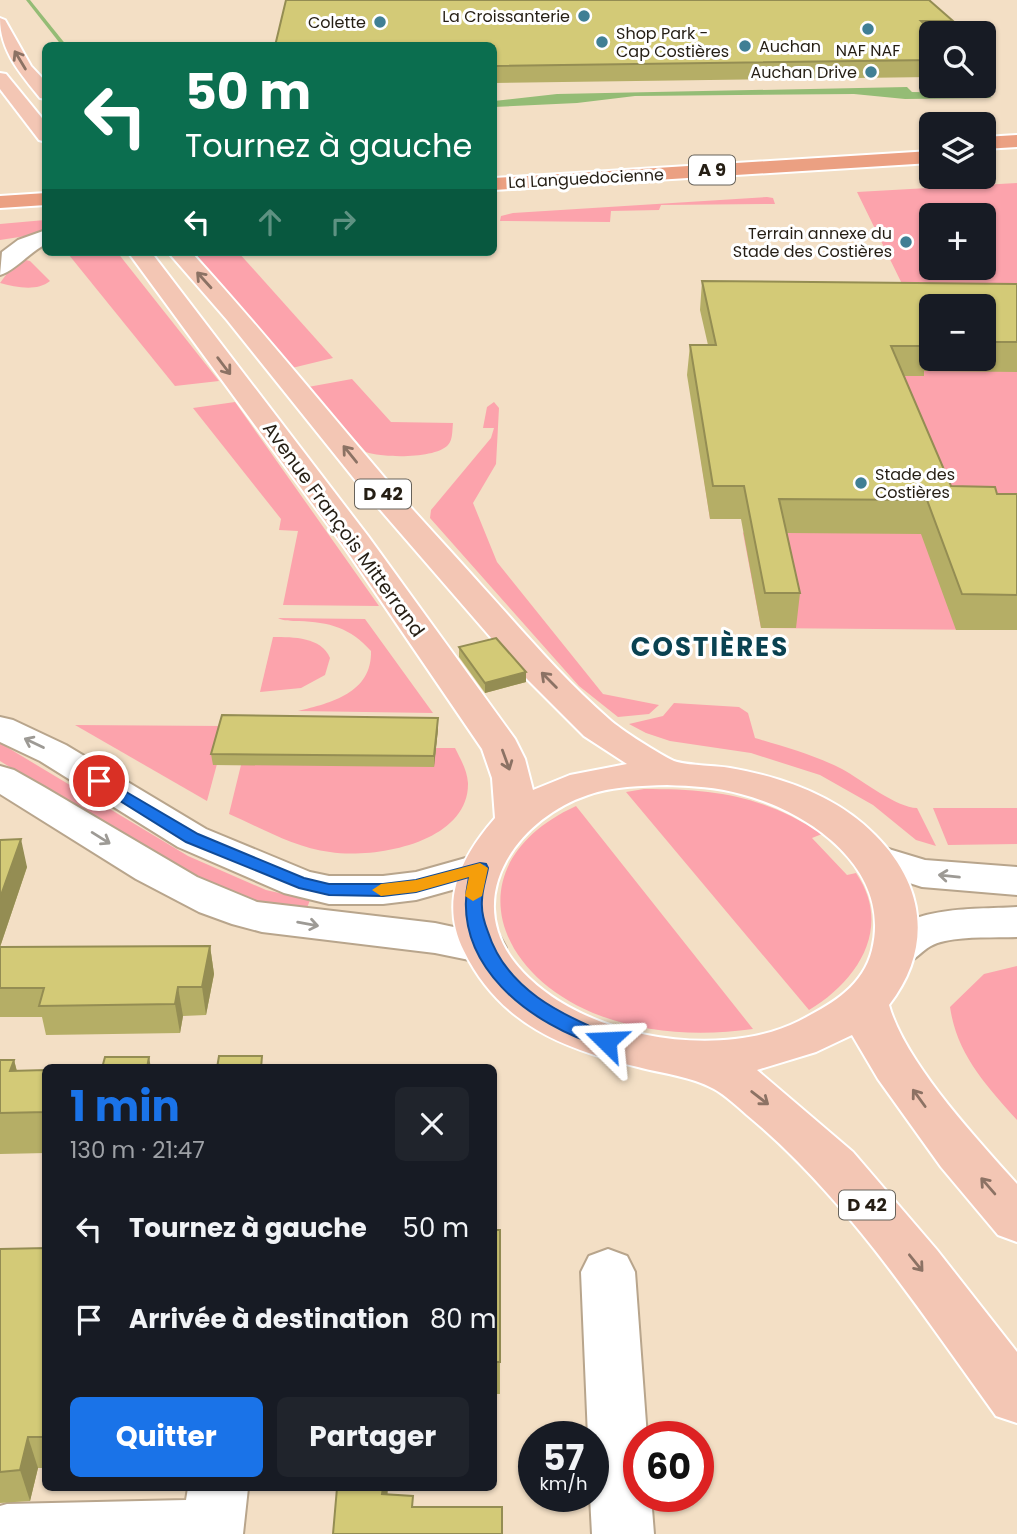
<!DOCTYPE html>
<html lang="fr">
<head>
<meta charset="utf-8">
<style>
	body { margin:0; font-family:Poppins,sans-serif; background:#20242c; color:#f1f3f6; height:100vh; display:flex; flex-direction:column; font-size:26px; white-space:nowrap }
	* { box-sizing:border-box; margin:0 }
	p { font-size:23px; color:#9ea1a6 }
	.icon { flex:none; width:38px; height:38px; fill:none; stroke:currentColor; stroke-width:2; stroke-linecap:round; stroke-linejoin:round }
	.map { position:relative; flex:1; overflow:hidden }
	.panel { position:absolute; left:42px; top:1064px; width:455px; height:427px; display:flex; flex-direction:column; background:#171b24; border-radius:10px; box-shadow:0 2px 5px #0004 }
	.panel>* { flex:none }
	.top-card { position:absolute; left:42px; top:42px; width:455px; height:214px; border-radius:10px; box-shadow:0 2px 5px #0004; background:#0b6e4f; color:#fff; overflow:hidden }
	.tools { position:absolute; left:919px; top:21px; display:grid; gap:14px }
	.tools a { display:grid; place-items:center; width:77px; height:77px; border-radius:10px; background:#171b24; box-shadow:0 2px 5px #0004; font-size:35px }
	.speed { position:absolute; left:518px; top:1421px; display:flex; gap:14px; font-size:35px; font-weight:700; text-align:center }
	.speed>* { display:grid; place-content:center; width:91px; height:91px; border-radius:50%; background:#171b24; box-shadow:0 2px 5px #0004; line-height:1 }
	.speed small { font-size:18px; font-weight:400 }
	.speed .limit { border:10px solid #d22; background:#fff; color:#111 }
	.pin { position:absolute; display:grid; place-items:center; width:60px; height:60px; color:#fff; margin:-30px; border:4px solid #fff; border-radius:50%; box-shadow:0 2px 7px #0007 }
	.me { position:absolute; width:77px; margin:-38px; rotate:291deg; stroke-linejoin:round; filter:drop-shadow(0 0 5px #0008) }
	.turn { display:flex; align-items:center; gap:24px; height:147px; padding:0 28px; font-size:32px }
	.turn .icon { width:91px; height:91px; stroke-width:2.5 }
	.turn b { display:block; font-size:49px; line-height:60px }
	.lanes { display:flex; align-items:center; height:66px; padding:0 28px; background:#0003; justify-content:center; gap:35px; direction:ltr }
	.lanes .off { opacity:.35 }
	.round { display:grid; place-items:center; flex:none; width:74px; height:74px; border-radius:10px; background:#20242c }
	.head { display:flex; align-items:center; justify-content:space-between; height:119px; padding:0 28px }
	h1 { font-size:42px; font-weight:700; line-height:52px; color:#1a73e8 }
	.action { display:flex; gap:14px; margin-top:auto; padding:14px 28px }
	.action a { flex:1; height:80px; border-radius:10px; background:#1a73e8; color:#fff; font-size:28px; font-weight:700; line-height:80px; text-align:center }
	.action a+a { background:#20242c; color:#f1f3f6 }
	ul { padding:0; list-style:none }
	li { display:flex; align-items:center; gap:21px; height:91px; padding:0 28px }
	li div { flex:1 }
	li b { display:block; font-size:26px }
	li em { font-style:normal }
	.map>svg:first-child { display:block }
</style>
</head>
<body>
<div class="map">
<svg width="1017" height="1534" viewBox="0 0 1017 1534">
	<rect width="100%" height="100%" fill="#f3dfc5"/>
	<g fill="#fca3ac" fill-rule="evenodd">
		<path d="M 1017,183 L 1017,291 L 905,290 L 857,192 ZM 931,215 L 984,215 L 984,268 L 931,268 Z"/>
		<path d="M 767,197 L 773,198 L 775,204 L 661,205 L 659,210 L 611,211 L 610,222 L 500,221 L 501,216 L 513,213 Z"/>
		<path d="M 45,220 L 45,233 L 0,240 L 0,224 Z"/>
		<path d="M 69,252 L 117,252 L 219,381 L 175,386 L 69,255 Z"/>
		<path d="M 194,252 L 238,252 L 333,358 L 292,368 Z"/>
		<path d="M 22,259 L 30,261 L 50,281 C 36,292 16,287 0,283 L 17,260 Z"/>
		<path d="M 1017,315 L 1017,620 L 991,630 L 761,628 L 743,533 L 754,519 L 710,519 L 699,447 L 739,448 L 931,359 L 984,359 Z"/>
		<path d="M 352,379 L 391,422 L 453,423 C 452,431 453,439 448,445 C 435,459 383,458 366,452 L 308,387 Z"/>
		<path d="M 235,402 L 379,606 L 283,605 L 298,531 L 279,530 L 281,519 L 193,408 Z"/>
		<path d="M 494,402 L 499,408 L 496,464 L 473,503 L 497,562 L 603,694 L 659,705 L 649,714 L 618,717 L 579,686 L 430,518 L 431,510 L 491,438 L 494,428 L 483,428 L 487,407 Z"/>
		<path d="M 278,618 L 365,619 L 433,713 L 298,711 C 331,703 372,693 371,651 C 351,628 329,622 299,621 C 292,621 283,621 278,618 Z"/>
		<path d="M 273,637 C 294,637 321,637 330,658 L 325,675 L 301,688 L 260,692 Z"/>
		<path d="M 674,703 L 739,707 L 748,713 L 755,738 C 785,747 814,755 842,769 C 862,780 897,808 917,808 L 936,846 L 916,840 L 873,805 L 820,775 L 751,753 L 670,741 L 646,733 L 629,724 L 663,716 Z"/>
		<path d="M 75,725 L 223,726 L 217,764 L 207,801 Z"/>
		<path d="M 0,743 L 188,856 L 266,890 L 310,900 L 305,913 C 195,895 94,818 0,761 Z"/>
		<path d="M 436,748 L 455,748 C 461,760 467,770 468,783 C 469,843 374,859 330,852 C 295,848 261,828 229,814 L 241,765 Z"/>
		<path d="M 644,789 C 715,789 761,795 822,834 L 812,838 L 847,875 L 856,873 C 893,927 858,981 809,1010 L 626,792 Z"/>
		<path d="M 576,806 L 753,1029 C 703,1036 649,1034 601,1016 C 491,975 455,862 576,806 Z"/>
		<path d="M 933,808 L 1017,808 L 1017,844 L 948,845 Z"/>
		<path d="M 1017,966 L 1017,1120 C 986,1085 957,1055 950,1007 L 984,974 Z"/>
	</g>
	<path fill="#94bc75" d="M 907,87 L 912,92 L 973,93 L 992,98 L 905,99 L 854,94 L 635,96 L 577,103 L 494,107 L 494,101 L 557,94 Z"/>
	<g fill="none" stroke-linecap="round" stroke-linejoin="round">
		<path fill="#94bc75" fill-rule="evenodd" d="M 26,0 L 30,0 L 67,46 L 62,46 Z"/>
		<defs>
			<g id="minor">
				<path d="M 46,230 L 46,244 C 30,252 13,272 0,275 L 2,252 L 18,240 Z"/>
				<path d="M 608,1249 L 627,1256 L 635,1272 L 647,1437 L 639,1437 L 639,1496 L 651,1496 L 654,1534 L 592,1534 L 590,1496 L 593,1496 L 593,1437 L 588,1437 L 581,1272 L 589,1256 Z"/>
				<path d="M 188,1488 L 248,1488 L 243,1534 L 0,1534 L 0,1506 L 7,1504 L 186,1500 Z"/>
			</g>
			<g id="tertiary">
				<path d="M 0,717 L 13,720 L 66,745 L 206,829 L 310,872 L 329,876 L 383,876 L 416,872 L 480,854 L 495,858 L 501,868 L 495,878 L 416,900 L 383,904 L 329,904 L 284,893 L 178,847 L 40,761 L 0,742 Z"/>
				<path d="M 0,766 L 14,770 L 44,787 L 197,877 L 257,902 L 435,923 L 500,937 L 506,948 L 500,959 L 484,963 L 435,953 L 262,932 L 232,924 L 199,912 L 136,879 L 0,794 Z"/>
				<path d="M 872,844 L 925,860 L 1017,867 L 1017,895 L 922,887 L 857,866 L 851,857 L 857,848 Z"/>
				<path d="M 1017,907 L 1017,937 C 994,938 968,936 945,941 C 915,946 919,973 880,962 L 874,951 C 902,904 969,910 1017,907 Z"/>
			</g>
			<g id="primary">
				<path d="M 0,18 L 5,20 L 31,66 L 46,82 L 46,99 L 40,98 C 20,73 0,51 0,18 Z"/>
				<path d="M 0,73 L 6,74 L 46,123 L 46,142 L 39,140 L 0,89 Z"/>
				<path d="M 128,252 L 151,252 L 368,536 L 515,739 L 525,759 L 533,790 L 570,775 L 627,764 L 584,736 L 524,676 L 364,491 L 227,320 L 168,252 L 191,252 C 258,325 320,402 384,477 C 416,514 449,549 481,585 C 522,630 562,678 609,719 C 621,730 659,754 674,761 C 688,766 714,765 730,768 C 782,777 837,796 875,835 C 925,885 933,948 889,1005 C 905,1062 976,1138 1017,1184 L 1017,1242 L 998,1235 L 941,1167 L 878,1079 L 852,1035 L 816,1052 L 757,1070 L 853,1152 L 937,1250 L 1017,1352 L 1017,1423 L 996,1416 C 920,1311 847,1198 747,1115 C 737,1106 725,1095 714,1089 C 690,1076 664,1074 638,1067 C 563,1049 500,1024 464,951 C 439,901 461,857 495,818 L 492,778 L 482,749 L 345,548 ZM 667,785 C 692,786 717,787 741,794 C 810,812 892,869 872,950 C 863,987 830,1005 799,1021 C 715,1063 569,1036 512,959 C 463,891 522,817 588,795 C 613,786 641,786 667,785 Z"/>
			</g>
			<g id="motorway">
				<path d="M 1017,135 L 1017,147 L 984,149 L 984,137 Z"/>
				<path d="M 931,151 L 931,163 L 494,190 L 494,178 Z"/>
				<path d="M 46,193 L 46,205 L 0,208 L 0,196 Z"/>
			</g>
		</defs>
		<use href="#minor" stroke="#b8a58c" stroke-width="4"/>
		<use href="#tertiary" stroke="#b8a58c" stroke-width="4"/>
		<use href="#primary" stroke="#fff" stroke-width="4"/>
		<use href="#motorway" stroke="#fff" stroke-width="4"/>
		<use href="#minor" fill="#fff" fill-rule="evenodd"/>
		<use href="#tertiary" fill="#fff" fill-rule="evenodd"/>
		<use href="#primary" fill="#f3c6b4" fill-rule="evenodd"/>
		<use href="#motorway" fill="#eba082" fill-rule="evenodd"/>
	</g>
	<g fill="#b5ae66" fill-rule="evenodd">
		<path d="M 286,0 L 953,21 L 951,33 L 931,33 L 931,77 L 494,83 L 494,46 Z"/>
		<path d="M 702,281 L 1017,284 L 1017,372 L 924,371 L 924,376 L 904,376 L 951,486 L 997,494 L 1017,494 L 1017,630 L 956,630 L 921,534 L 787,533 L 800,593 L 796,628 L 761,628 L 741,519 L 710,519 L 687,375 L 690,345 L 708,345 L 700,310 ZM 931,306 L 984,306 L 984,359 L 931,359 Z"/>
		<path d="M 459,647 L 526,672 L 526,682 L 485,693 L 459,657 Z"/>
		<path d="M 438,718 L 438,729 L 434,767 L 213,765 L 211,754 Z"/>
		<path d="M 0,840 L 27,867 L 0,947 L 210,946 L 214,974 L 206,1015 L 183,1016 L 180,1033 L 46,1035 L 42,1017 L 0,1017 Z"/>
		<path d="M 0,1060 L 14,1060 L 17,1071 L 46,1070 L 46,1153 L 0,1154 Z"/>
		<rect x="494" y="1230" width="6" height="164"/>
		<path d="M 46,1248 L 46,1468 L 38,1468 L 30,1501 L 0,1503 L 0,1249 Z"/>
	</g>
	<g fill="#948d53">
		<path d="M 526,672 L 526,682 L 485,693 L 485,683 Z"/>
		<path d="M 438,718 L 438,729 L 434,767 L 434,756 Z"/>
		<path d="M 21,839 L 27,867 L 0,947 L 0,898 Z"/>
		<path d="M 210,946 L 214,974 L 206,1015 L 202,987 Z"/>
		<path d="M 178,987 L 183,1016 L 180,1033 L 175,1004 Z"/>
		<path d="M 149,1057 L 151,1068 L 147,1068 Z"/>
		<path d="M 14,1060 L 24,1100 L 10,1071 Z"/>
		<path d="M 28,1437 L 38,1468 L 30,1501 L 20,1470 Z"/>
		<path d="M 383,1488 L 388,1488 L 385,1526 L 382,1494 Z"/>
	</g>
	<g fill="#d3ca77" stroke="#948d53" stroke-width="2">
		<path d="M 286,0 L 929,0 L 953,21 L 921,21 L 934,33 L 931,33 L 931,45 L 925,45 L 931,50 L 931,60 L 494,66 L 494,46 L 275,46 Z"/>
		<path d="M 702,281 L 1017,284 L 1017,342 L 984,342 L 984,306 L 931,306 L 931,341 L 926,341 L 928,346 L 891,346 L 951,486 L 995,487 L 997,494 L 1017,494 L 1017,595 L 962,594 L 927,500 L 779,499 L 800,593 L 765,593 L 744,486 L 713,486 L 690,345 L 716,345 Z"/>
		<path d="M 496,638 L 526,672 L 485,683 L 459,647 Z"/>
		<path d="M 222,715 L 438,718 L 434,756 L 211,754 Z"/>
		<path d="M 21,839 L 0,898 L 0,840 Z"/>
		<path d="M 210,946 L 202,987 L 178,987 L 175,1004 L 39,1006 L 44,988 L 0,988 L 0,947 Z"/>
		<path d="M 219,1056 L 262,1056 L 261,1068 L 217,1068 Z"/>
		<path d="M 105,1057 L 149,1057 L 147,1068 L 102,1068 Z"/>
		<path d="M 0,1060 L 14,1060 L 10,1071 L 46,1070 L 46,1112 L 0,1113 Z"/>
		<rect x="494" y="1230" width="6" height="132"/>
		<path d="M 46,1248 L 46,1437 L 28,1437 L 20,1470 L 0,1472 L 0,1249 Z"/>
		<path d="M 337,1488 L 383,1488 L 382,1494 L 413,1496 L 412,1507 L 502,1507 L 502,1534 L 333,1534 Z"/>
	</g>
	<defs><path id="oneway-shaft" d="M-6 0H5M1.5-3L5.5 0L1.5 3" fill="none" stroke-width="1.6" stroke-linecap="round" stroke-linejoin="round" transform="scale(1.75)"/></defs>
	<g stroke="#8c7264">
		<use href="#oneway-shaft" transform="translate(20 60) rotate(-121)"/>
		<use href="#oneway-shaft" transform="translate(204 280) rotate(-132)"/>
		<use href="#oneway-shaft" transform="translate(224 366) rotate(53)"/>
		<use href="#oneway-shaft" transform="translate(350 454) rotate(-129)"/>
		<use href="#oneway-shaft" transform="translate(549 680) rotate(-135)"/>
		<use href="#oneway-shaft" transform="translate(506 760) rotate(70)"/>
		<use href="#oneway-shaft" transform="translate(760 1098) rotate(38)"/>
		<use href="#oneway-shaft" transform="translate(919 1098) rotate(-126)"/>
		<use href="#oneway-shaft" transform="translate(988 1186) rotate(-131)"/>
		<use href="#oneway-shaft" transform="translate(916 1263) rotate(51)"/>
	</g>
	<g stroke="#9d9a95">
		<use href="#oneway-shaft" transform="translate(34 743) rotate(-154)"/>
		<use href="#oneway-shaft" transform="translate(101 838) rotate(32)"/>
		<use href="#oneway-shaft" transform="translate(949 876) rotate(-174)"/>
		<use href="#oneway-shaft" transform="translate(308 924) rotate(10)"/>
	</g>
	<path fill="#1a73e8" stroke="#114b97" stroke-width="2" d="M 99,776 L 198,834 L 304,878 L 329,884 L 383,884 L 416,880 L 480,863 L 486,864 L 488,868 C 486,879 482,890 482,900 C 481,911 484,922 488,932 C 506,989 561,1015 613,1036 L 615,1041 L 613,1046 L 606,1048 C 530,1025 449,965 469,877 L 416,892 L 383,896 L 329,895 L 299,888 L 186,842 L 93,784 L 91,781 Z"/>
	<path fill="#f59e0b" d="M 480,863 L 488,868 L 482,896 L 473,901 L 465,896 L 469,877 L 416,892 L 381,896 L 372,890 L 381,884 L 416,880 Z"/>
	<g fill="#407f94" stroke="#fff" stroke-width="2.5">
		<circle cx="584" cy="16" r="7"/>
		<circle cx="380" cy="22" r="7"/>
		<circle cx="868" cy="29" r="7"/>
		<circle cx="602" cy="42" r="7"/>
		<circle cx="745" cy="46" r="7"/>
		<circle cx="871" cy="72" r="7"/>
		<circle cx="906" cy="242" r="7"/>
		<circle cx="861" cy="483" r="7"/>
	</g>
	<g text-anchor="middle" stroke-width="6" stroke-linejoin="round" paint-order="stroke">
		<g font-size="16" fill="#251e14" stroke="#fff" text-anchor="end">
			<text x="570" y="22">La Croissanterie</text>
			<text x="366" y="28">Colette</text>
			<text x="616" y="39" text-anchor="start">Shop Park -<tspan x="616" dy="18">Cap Costières</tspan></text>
			<text x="759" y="52" text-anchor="start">Auchan</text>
			<text x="868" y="56" text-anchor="middle">NAF NAF</text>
			<text x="857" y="78">Auchan Drive</text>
			<text x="892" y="239">Terrain annexe du<tspan x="892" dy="18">Stade des Costières</tspan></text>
			<text x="875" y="480" text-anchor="start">Stade des<tspan x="875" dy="18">Costières</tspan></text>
		</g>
		<g font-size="16" fill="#251e14" stroke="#fff">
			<text transform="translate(586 178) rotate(-3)" y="6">La Languedocienne</text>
		</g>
		<g fill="#fff" stroke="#66625a" stroke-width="2">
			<rect x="689" y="155.5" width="46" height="29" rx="5"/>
			<rect x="355" y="479.5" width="56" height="29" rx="5"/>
			<rect x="839" y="1190.5" width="56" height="29" rx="5"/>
		</g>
		<g font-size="18" font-weight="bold" fill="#251e14">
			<text x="712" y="176">A 9</text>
			<text x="383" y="500">D 42</text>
			<text x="867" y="1211">D 42</text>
		</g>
		<g font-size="19" fill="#251e14" stroke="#fff">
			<text transform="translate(344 529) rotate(54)" y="7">Avenue François Mitterrand</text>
		</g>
		<g font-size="26" font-weight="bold" letter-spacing="2" fill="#0a4251" stroke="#fff">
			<text x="710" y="656">COSTIÈRES</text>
		</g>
	</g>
</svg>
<div class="tools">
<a><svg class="icon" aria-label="search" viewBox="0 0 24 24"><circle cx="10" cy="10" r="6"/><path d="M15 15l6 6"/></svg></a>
<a><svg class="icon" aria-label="layers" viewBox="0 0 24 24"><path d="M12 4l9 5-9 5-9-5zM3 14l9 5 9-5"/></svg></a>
<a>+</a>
<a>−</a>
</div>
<div class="speed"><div>57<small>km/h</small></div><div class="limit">60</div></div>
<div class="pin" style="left:99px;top:781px;background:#d93025"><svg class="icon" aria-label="arrive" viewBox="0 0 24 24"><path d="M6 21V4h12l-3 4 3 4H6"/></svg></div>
<svg class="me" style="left:606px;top:1041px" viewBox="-20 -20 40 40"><path d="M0-17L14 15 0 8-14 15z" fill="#1a73e8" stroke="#fff" stroke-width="4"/></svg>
<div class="top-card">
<div class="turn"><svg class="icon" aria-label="left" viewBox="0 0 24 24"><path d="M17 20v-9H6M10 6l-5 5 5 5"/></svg><div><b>50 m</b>Tournez à gauche</div></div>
<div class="lanes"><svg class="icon" aria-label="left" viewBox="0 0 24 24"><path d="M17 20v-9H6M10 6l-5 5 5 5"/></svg><svg class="icon off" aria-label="ahead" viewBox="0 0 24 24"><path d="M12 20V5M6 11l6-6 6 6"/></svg><svg class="icon off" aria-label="right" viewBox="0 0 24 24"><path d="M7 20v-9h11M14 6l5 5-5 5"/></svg></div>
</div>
<section class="panel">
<div class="head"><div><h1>1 min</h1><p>130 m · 21:47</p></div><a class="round"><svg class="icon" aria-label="close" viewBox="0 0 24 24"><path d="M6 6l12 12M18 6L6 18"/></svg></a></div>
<ul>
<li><svg class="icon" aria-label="left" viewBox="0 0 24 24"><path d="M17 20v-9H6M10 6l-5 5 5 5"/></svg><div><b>Tournez à gauche</b></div><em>50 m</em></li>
<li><svg class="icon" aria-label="arrive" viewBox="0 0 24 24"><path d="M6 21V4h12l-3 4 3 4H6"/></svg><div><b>Arrivée à destination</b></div><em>80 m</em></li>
</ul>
<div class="action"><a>Quitter</a><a>Partager</a></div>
</section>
</div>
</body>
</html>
